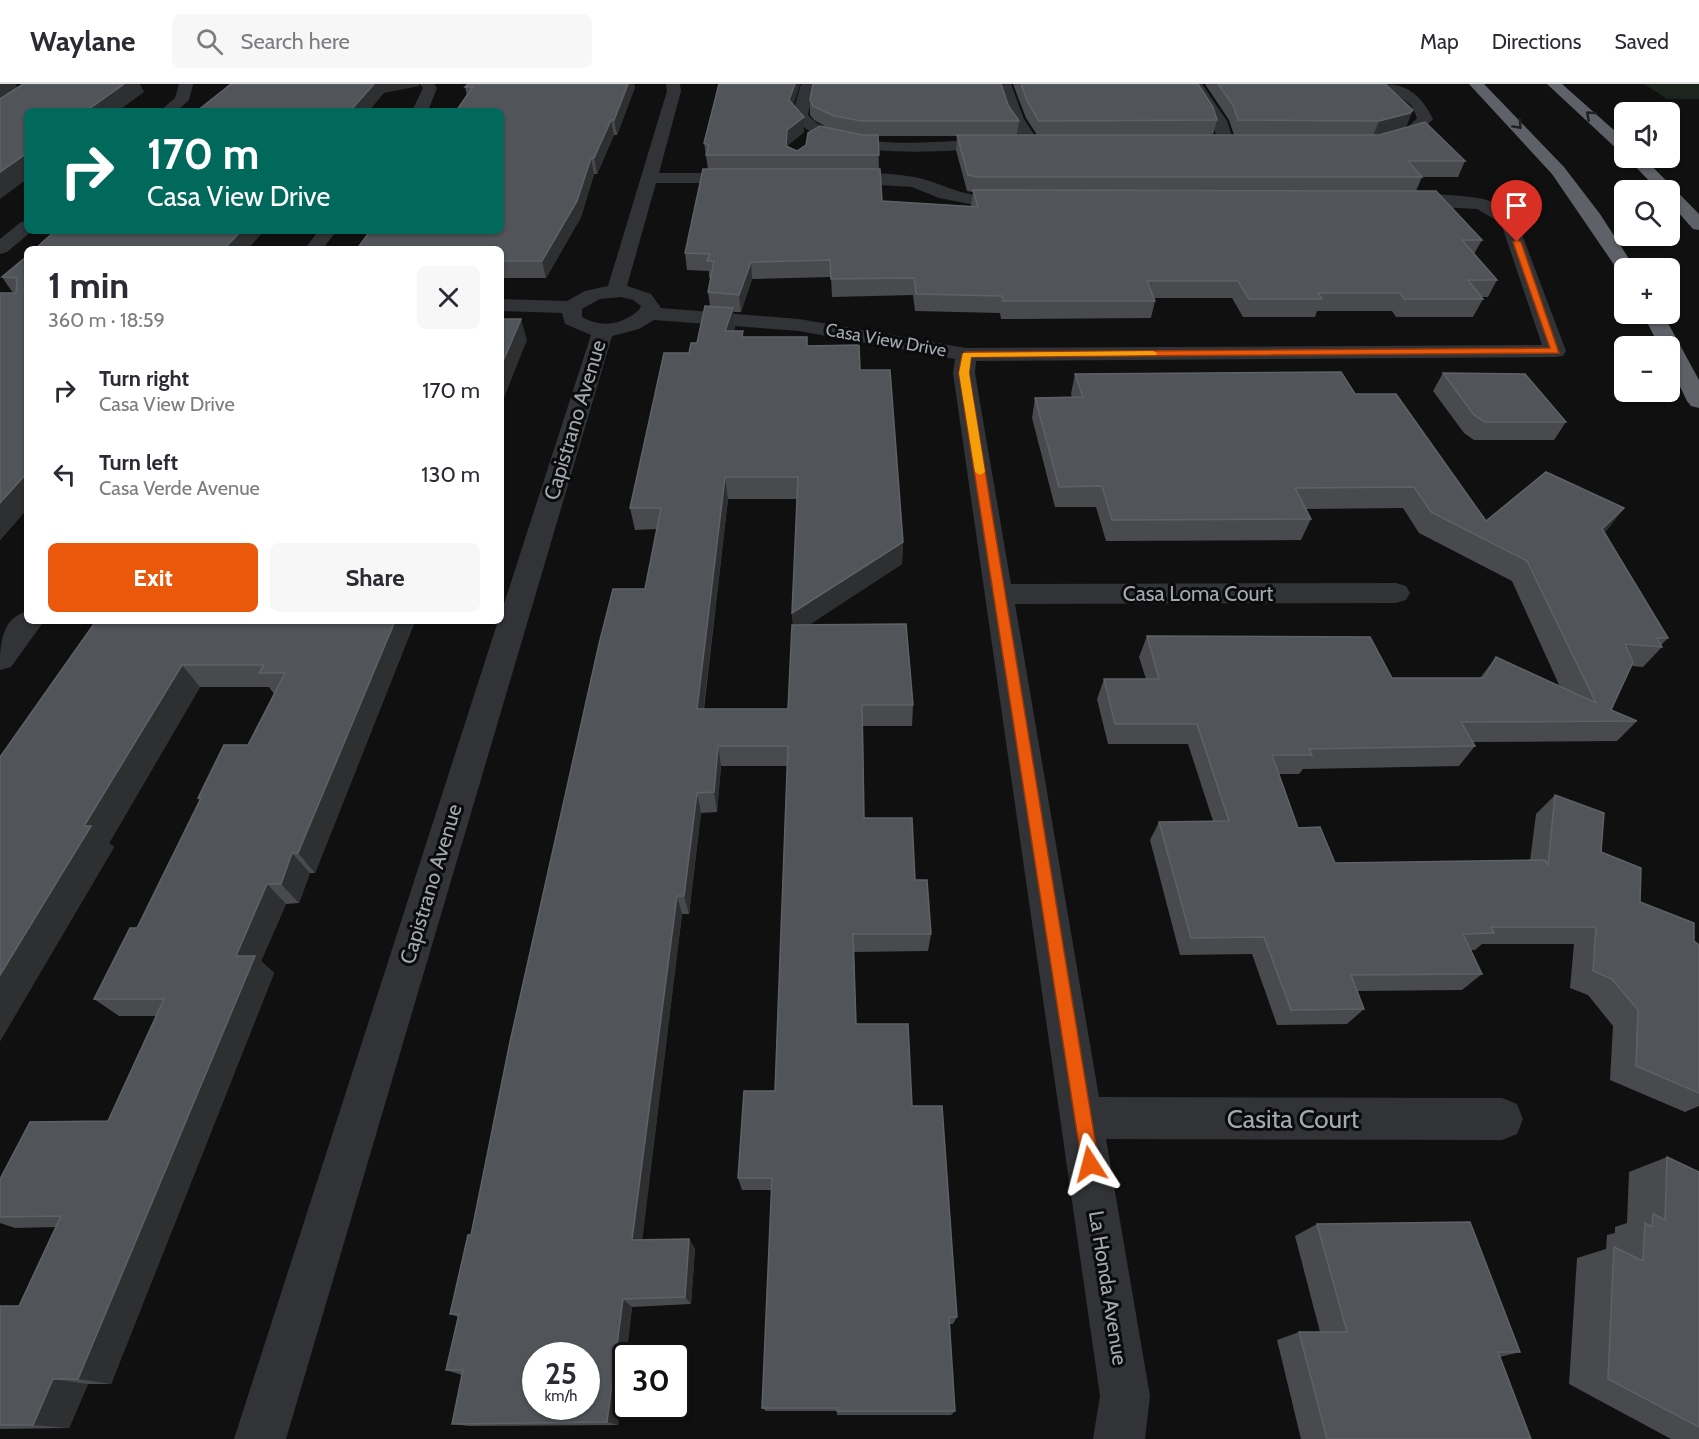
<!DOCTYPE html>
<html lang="en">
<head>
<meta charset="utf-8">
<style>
	body { margin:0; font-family:Cabin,sans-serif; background:#f7f7f7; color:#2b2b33; height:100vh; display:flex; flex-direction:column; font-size:22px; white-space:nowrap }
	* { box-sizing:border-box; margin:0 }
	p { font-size:20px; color:#7c7c81 }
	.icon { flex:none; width:33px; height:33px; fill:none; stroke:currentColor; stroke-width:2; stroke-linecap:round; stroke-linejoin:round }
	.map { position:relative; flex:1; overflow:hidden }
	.sheet { position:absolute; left:24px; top:162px; width:480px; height:378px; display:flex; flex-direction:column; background:#fff; border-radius:9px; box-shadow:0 2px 4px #0004 }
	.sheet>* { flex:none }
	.banner { position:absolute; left:24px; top:24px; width:480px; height:126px; border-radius:9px; box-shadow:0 2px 4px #0004; background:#00695c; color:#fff; overflow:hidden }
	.controls { position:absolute; left:1614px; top:18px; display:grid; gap:12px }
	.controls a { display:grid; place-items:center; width:66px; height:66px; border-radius:9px; background:#fff; box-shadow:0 2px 4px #0004; font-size:30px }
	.speed { position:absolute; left:522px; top:1258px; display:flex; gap:12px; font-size:30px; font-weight:700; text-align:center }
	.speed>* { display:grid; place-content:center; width:78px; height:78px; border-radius:50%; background:#fff; box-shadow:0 2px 4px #0004; line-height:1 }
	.speed small { font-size:15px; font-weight:400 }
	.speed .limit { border:3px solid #111; border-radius:9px; background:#fff; color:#111 }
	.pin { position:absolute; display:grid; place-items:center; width:51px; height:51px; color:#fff; margin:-62px -26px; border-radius:50% 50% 50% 0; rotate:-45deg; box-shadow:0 0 6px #0007 }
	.pin .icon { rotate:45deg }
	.me { position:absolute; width:66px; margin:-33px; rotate:351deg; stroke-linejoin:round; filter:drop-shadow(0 0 4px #0008) }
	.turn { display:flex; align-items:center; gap:21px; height:126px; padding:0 24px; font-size:27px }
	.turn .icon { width:78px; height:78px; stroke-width:2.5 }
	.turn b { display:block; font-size:42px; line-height:51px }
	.round { display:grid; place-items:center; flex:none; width:63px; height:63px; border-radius:9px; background:#f7f7f7 }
	.summary { display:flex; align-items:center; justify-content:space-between; height:102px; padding:0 24px }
	h1 { font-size:36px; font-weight:700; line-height:45px }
	.cta { display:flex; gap:12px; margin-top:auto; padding:12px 24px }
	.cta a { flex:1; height:69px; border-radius:9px; background:#ea580c; color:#fff; font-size:24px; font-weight:700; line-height:69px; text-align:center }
	.cta a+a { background:#f7f7f7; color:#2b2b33 }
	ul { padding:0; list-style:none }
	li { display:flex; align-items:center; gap:18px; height:84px; padding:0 24px }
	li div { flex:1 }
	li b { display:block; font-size:22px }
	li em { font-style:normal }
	header { display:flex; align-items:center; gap:36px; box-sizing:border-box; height:84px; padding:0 30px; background:#fff; border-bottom:2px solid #e1e1e2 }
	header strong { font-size:28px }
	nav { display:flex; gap:33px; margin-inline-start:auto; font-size:21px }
	.search { width:420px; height:54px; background:#f7f7f7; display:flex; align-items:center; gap:15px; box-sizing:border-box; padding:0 21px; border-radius:9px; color:#7c7c81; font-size:22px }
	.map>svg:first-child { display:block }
</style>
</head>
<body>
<header>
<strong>Waylane</strong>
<div class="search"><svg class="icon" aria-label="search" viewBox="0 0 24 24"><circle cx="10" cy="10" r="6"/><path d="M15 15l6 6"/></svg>Search here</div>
<nav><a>Map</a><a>Directions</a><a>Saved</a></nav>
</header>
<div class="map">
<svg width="1699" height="1355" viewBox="0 0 1699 1355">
	<rect width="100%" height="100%" fill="#101011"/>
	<path fill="#1d241d" d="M 1644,0 L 1699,0 L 1699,15 L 1667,15 Z"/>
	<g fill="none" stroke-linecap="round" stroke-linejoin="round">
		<g fill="#313336" fill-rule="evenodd">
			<path d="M 179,0 L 193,0 L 189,16 L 177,27 L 160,27 L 175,14 Z"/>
			<path d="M 420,0 L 434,0 L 437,4 L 428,27 L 412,27 L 423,4 Z"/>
			<path d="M 666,0 L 680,0 L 681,7 L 659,89 L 745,89 L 753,94 L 745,99 L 656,99 L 627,202 L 651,210 L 661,224 L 799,235 L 966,264 L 1542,261 L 1501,139 L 1477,125 L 1399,121 L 1390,116 C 1398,106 1473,111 1487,116 C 1497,120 1506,127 1515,132 L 1566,267 L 1563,272 L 1555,273 L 976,277 L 975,289 L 1011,500 L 1396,499 L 1406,502 L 1410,509 L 1406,516 L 1396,519 L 1015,520 L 1099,1013 L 1502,1014 L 1517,1020 L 1523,1035 L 1517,1050 L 1502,1056 L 1106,1055 L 1150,1312 L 1145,1355 L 1093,1355 L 1100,1312 L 953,289 L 955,275 L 799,247 L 654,236 L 639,245 L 612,252 L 286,1355 L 234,1355 L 498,537 L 501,537 L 501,529 L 591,251 L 565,240 L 562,229 L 501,227 L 501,215 L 567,217 L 585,207 L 608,202 L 667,7 ZM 621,213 L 633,216 L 641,222 L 639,226 C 623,240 602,245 582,233 L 582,225 L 600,215 Z"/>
			<path d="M 801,0 L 815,0 L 808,31 C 843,72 951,56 1001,54 L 1009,59 L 1001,64 C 945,66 828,81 792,31 Z"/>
			<path d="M 997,0 L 1011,0 L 1024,35 L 1039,58 L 1037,61 L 1025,61 L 1023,58 L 1008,35 Z"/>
			<path d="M 1188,0 L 1202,0 L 1227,37 L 1234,58 L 1232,61 L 1220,61 L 1211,37 Z"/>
			<path d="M 1384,0 C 1409,0 1422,13 1433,35 L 1417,52 L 1382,62 L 1374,57 L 1376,54 L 1405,46 L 1417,34 L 1412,22 Z"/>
			<path d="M 835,89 C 862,89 888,88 914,93 C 938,97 957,111 982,111 C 994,111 1019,106 1027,116 L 1018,121 L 975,121 L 939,114 L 912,103 L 829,98 L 827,94 Z"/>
			<path d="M 27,137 L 27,147 L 32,147 L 7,168 L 0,170 L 0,155 L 21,138 Z"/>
			<path d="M 318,147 L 336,147 L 323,165 L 305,165 Z"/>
			<path d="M 27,527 L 27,537 L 44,537 L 11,583 L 0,586 C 0,563 0,535 27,527 Z"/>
		</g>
		<g fill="#5e6167" fill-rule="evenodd">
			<path d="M 1469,0 L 1484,0 L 1564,83 L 1600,130 L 1635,184 L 1624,184 L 1624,189 L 1619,188 L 1552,90 Z"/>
			<path d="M 1547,0 L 1562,0 L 1624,55 L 1624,68 L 1618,66 Z"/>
			<path d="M 1627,74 L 1644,74 L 1699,130 L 1699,146 L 1693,145 L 1670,119 L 1670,106 L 1658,106 Z"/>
			<path d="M 1643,230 L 1663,230 L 1699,296 L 1699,324 L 1691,322 L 1687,317 L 1670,282 L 1670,262 L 1659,262 Z"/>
		</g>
	</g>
	<g fill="#484a4e" fill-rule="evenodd">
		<path d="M 719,0 L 800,0 L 793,21 L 804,48 L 788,61 L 788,63 L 797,67 L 828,44 L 814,36 L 810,31 L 810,16 L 1008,21 L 1019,37 L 1017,51 L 1037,51 L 1026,34 L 1013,0 L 1198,0 L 1217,36 L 1213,51 L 1234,51 L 1229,36 L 1205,0 L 1385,0 L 1407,41 L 1404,44 L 1377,51 L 1465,77 L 1458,93 L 1422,93 L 1416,107 L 1482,156 L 1474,170 L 1497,196 L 1488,213 L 1481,213 L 1483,215 L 1473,233 L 1396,233 L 1392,227 L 1317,227 L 1315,233 L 1243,233 L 1232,214 L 1154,214 L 1155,217 L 1151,234 L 1001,235 L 1000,229 L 915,227 L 913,211 L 832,213 L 831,193 L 752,195 L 741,228 L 733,228 L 735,244 L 734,247 L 744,253 L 807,262 L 860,286 L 903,458 L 902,480 L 808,541 L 913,621 L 912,642 L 863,642 L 864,734 L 915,796 L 931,850 L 928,867 L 854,868 L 856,940 L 912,1022 L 957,1233 L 953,1240 L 949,1240 L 955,1327 L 951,1331 L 837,1331 L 837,1327 L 766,1327 L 762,1324 L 772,1106 L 742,1106 L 738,1094 L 775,1007 L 787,682 L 721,682 L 717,728 L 701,729 L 689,830 L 682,830 L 642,1156 L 689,1155 L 695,1165 L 691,1220 L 632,1223 L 618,1341 L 469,1342 L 452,1340 L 462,1291 L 446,1286 L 458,1233 L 450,1230 L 645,505 L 657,445 L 635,446 L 630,424 L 689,269 L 697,259 L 710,222 L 708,208 L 711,194 L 709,194 L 709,187 L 687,186 L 685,169 L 708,85 L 704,59 ZM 878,52 L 957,52 L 956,66 L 967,107 L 973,108 L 971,122 L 882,117 L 879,85 ZM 728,415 L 797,415 L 792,529 L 793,541 L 788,625 L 704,625 Z"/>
		<path d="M 465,3 L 635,3 L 617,51 L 614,51 L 597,90 L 594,90 L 581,133 L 546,194 L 501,194 L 501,165 Z"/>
		<path d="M 27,172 L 27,425 L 0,456 L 13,209 L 2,193 Z"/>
		<path d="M 1443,289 L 1566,338 L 1554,356 L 1474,356 L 1464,349 L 1433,307 Z"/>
		<path d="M 1075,290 L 1355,310 L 1486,437 L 1624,424 L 1605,448 L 1668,554 L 1661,561 L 1662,563 L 1643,583 L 1632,582 L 1611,626 L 1637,637 L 1617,657 L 1473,658 L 1475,662 L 1459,682 L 1303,685 L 1299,690 L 1279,690 L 1298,744 L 1335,779 L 1530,777 L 1536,730 L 1555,711 L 1640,818 L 1694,857 L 1699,861 L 1699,1022 L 1685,1028 L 1610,996 L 1613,942 L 1588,911 L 1570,904 L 1574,860 L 1482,860 L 1475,866 L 1471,866 L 1482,890 L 1462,906 L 1357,907 L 1364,925 L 1347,940 L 1277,941 L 1252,870 L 1180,871 L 1150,756 L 1159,738 L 1213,737 L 1188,660 L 1108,660 L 1097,615 L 1104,595 L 1146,595 L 1139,573 L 1147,552 L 1392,594 L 1480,594 L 1496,573 L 1560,603 L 1512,497 L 1419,449 L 1403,424 L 1305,425 L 1311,435 L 1301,456 L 1106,457 L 1096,423 L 1055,423 L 1032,334 L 1035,314 L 1072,313 L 1071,310 Z"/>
		<path d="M 96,537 L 415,537 L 315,789 L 310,789 L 299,819 L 286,820 L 261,877 L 274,889 L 111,1300 L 88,1300 L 69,1344 L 0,1345 L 0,1222 L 19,1222 L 56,1143 L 15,1144 L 0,1139 L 0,1095 L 108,1037 L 156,932 L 119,932 L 94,915 L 137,844 L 200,717 L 198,714 L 248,661 L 274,610 L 269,603 L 200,603 L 109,759 L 114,763 L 0,957 Z"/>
		<path d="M 1667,1073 L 1699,1088 L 1699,1355 L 1671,1355 L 1569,1300 L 1577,1174 L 1606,1165 L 1607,1151 L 1615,1149 L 1615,1143 L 1627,1139 L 1629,1088 Z"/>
		<path d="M 1317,1140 L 1520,1268 L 1500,1273 L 1531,1355 L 1301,1355 L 1277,1256 L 1299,1248 L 1320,1248 L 1295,1152 Z"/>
	</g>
	<g fill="#2d2f31">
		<path d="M 0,0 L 17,0 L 16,1 L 20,9 L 0,22 Z"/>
		<path d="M 124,0 L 140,0 L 144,8 L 118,27 L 86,27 Z"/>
		<path d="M 374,0 L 419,0 L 419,2 L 384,9 L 369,27 L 350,27 Z"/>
		<path d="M 628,0 L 634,0 L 635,3 L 617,51 L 614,36 Z"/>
		<path d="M 795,0 L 800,0 L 790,30 L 789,16 Z"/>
		<path d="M 1413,26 L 1407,41 L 1404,44 L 1373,52 L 1379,37 Z"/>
		<path d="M 804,33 L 804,48 L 788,61 L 787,71 L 786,62 L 787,46 Z"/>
		<path d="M 611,36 L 614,51 L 597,90 L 594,74 Z"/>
		<path d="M 27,69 L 27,95 L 0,115 L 0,88 Z"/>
		<path d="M 591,74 L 594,90 L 581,133 L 546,194 L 542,177 Z"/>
		<path d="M 241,147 L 264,147 L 248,165 L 224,165 Z"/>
		<path d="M 751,178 L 752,195 L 741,228 L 739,211 Z"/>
		<path d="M 733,224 L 735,244 L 727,268 L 725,247 Z"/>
		<path d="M 521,235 L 527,256 L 501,321 L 501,282 Z"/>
		<path d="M 27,389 L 27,425 L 0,456 L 0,419 Z"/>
		<path d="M 725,393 L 728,415 L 701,646 L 697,625 Z"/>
		<path d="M 1624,424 L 1608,445 L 1586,466 L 1602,445 Z"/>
		<path d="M 903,458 L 902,480 L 794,551 L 792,529 Z"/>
		<path d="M 395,537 L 415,537 L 315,789 L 298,769 Z"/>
		<path d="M 182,581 L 200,603 L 109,759 L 114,763 L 0,957 L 0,891 L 84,742 Z"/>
		<path d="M 718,662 L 721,682 L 717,728 L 714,708 Z"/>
		<path d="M 697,709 L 701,729 L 689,830 L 684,812 Z"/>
		<path d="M 292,769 L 310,789 L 299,819 L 281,800 Z"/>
		<path d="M 267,800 L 286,820 L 261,877 L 274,889 L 111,1300 L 78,1295 L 236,872 Z"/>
		<path d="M 677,812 L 682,830 L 641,1166 L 632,1156 Z"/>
		<path d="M 689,1155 L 695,1165 L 691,1220 L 685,1213 Z"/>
		<path d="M 623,1215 L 632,1223 L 618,1341 L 607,1338 Z"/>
		<path d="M 53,1295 L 88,1300 L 69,1344 L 33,1341 Z"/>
	</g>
	<g fill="#515459" stroke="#5e6267" stroke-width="1.5" fill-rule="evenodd">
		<path d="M 23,0 L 124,0 L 86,27 L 27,27 L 27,69 L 0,88 L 0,15 Z"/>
		<path d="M 231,0 L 374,0 L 350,27 L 197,27 Z"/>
		<path d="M 468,0 L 628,0 L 614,36 L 611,36 L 594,74 L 591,74 L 577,117 L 542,177 L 501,177 L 501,165 L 357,165 L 370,147 L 501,147 L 501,27 L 456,27 L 473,3 L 465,3 Z"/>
		<path d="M 719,0 L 795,0 L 789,16 L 804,33 L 787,46 L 786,62 L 797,67 L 806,61 L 808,49 L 820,42 L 862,51 L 878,51 L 879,71 L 706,71 L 709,61 L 704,59 Z"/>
		<path d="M 813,0 L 1001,0 L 1008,21 L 1019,37 L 862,37 L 834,32 L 813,22 L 810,16 Z"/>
		<path d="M 1021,0 L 1198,0 L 1213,23 L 1217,36 L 1039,37 L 1028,19 Z"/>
		<path d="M 1218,0 L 1385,0 L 1413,26 L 1410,29 L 1379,37 L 1238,36 L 1233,21 Z"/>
		<path d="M 1425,38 L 1465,77 L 1408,77 L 1422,93 L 977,93 L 968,91 L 957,51 L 1379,51 Z"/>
		<path d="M 703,85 L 880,85 L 882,117 L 978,123 L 973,106 L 1436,107 L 1482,156 L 1462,156 L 1497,196 L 1468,196 L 1483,215 L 1404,215 L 1400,209 L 1318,209 L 1322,215 L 1249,215 L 1238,197 L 1147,197 L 1155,217 L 1003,217 L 1002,212 L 916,210 L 914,194 L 831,195 L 830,176 L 751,178 L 739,211 L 708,208 L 714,177 L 707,177 L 710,170 L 685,169 Z"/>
		<path d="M 55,147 L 241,147 L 224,165 L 35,165 Z"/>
		<path d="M 27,172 L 27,389 L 0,419 L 0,209 L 16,209 L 17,194 L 2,193 Z"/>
		<path d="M 705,222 L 733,224 L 725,247 L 743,247 L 742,253 L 807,253 L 807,262 L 859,261 L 860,286 L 890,286 L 903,458 L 792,529 L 798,393 L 725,393 L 697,625 L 788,625 L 792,541 L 906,540 L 913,621 L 862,621 L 864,734 L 912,734 L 915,796 L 927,796 L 931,850 L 853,850 L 856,940 L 908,940 L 912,1022 L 942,1022 L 957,1233 L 949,1233 L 955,1327 L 837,1327 L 837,1324 L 762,1324 L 772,1094 L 738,1094 L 744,1007 L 775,1007 L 788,662 L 718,662 L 714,708 L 697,709 L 684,812 L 677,812 L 632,1156 L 689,1155 L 685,1213 L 623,1215 L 607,1338 L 452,1340 L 463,1286 L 446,1286 L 459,1230 L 450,1230 L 468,1151 L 471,1151 L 510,958 L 599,560 L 613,505 L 645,505 L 661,424 L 630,424 L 664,269 L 689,269 L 691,259 L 697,259 ZM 536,1272 L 586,1272 L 586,1323 L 536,1323 Z"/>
		<path d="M 501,235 L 521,235 L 501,282 Z"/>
		<path d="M 1341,288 L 1355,310 L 1396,310 L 1486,437 L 1546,388 L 1624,424 L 1602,445 L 1668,554 L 1657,554 L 1662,563 L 1625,560 L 1633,578 L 1611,626 L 1637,637 L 1461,638 L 1475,662 L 1309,665 L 1312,671 L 1272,671 L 1298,744 L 1320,743 L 1335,779 L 1545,776 L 1548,781 L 1555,711 L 1604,729 L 1601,768 L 1641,784 L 1640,818 L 1694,839 L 1694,857 L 1699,861 L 1699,1009 L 1636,982 L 1638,926 L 1612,895 L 1593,887 L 1596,843 L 1491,843 L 1494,849 L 1463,850 L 1482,890 L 1351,891 L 1364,925 L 1291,926 L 1264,853 L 1191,854 L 1159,738 L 1229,737 L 1197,640 L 1115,640 L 1104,595 L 1159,595 L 1147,552 L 1370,553 L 1392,594 L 1484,594 L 1496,573 L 1596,619 L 1527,477 L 1431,428 L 1414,403 L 1295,404 L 1311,435 L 1112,436 L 1102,402 L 1059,403 L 1035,314 L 1083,313 L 1075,290 Z"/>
		<path d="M 1443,289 L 1525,290 L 1566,338 L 1485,338 L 1474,331 Z"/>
		<path d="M 96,537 L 395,537 L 298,769 L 292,769 L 281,800 L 267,800 L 236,872 L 255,872 L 78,1295 L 53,1295 L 33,1341 L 0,1341 L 0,1222 L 19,1222 L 61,1132 L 0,1133 L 0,1095 L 30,1038 L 108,1037 L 164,915 L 94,915 L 130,844 L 137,844 L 201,714 L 198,714 L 224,661 L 248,661 L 285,589 L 259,589 L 264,581 L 182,581 L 84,742 L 91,742 L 0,891 L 0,673 Z"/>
		<path d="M 1667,1073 L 1699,1088 L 1699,1343 L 1608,1295 L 1614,1163 L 1643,1177 L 1645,1139 L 1652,1143 L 1653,1130 L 1665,1136 Z"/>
		<path d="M 1470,1138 L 1520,1268 L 1498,1268 L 1531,1355 L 1327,1355 L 1299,1248 L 1347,1248 L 1317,1140 Z"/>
	</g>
	<defs><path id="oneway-chevron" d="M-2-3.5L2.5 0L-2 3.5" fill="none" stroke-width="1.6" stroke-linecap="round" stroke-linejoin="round" transform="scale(1.5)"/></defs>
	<g stroke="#202023">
		<use href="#oneway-chevron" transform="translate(1590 31) rotate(-138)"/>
		<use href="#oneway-chevron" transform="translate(1518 41) rotate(47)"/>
	</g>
	<path fill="#ea580c" stroke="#983908" stroke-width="1.5" d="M 1517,156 L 1521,158 L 1559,269 L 971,273 L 969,289 L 1099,1080 L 1096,1087 L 1090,1090 L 1083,1087 L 959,289 L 962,271 L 966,268 L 1550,264 L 1513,158 Z"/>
	<path fill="#f59e0b" d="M 1153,267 L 1157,269 L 1156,271 L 971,273 L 969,289 L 985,388 L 980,391 L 975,388 L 959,289 L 963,269 Z"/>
	<g text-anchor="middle" stroke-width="6" stroke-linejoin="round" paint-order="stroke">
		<g font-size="18" fill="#a2a9b1" stroke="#0b0b0c">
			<text transform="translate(886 256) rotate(10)" y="6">Casa View Drive</text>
		</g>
		<g font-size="21" fill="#a2a9b1" stroke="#0b0b0c">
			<text transform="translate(575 336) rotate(-73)" y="7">Capistrano Avenue</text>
			<text x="1198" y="517">Casa Loma Court</text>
			<text transform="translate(431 800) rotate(-73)" y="7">Capistrano Avenue</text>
			<text transform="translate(1108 1204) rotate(81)" y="7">La Honda Avenue</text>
		</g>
		<g font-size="26" fill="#a2a9b1" stroke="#0b0b0c">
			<text x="1293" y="1044">Casita Court</text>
		</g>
	</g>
</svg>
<div class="controls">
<a><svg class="icon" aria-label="sound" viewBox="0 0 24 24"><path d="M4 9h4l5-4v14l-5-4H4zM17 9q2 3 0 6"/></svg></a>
<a><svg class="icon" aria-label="search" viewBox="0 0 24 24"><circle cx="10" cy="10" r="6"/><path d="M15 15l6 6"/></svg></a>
<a>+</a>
<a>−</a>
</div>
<div class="speed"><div>25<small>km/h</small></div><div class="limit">30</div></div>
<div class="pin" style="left:1517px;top:158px;background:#d93025"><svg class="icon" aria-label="arrive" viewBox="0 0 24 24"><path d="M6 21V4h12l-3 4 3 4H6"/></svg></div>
<svg class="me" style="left:1090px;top:1080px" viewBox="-20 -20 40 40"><path d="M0-17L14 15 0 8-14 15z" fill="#ea580c" stroke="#fff" stroke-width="4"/></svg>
<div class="banner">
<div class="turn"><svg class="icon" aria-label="right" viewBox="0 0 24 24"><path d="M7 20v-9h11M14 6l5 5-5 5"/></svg><div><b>170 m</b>Casa View Drive</div></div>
</div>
<section class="sheet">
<div class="summary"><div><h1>1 min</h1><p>360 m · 18:59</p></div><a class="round"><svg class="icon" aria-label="close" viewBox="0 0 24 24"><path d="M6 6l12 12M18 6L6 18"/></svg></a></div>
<ul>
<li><svg class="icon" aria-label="right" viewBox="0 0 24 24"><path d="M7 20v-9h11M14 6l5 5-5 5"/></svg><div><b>Turn right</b><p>Casa View Drive</p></div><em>170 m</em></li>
<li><svg class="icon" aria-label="left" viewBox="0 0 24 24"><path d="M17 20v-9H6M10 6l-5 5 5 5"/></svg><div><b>Turn left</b><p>Casa Verde Avenue</p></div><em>130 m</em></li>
</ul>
<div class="cta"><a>Exit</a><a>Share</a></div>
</section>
</div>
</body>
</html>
